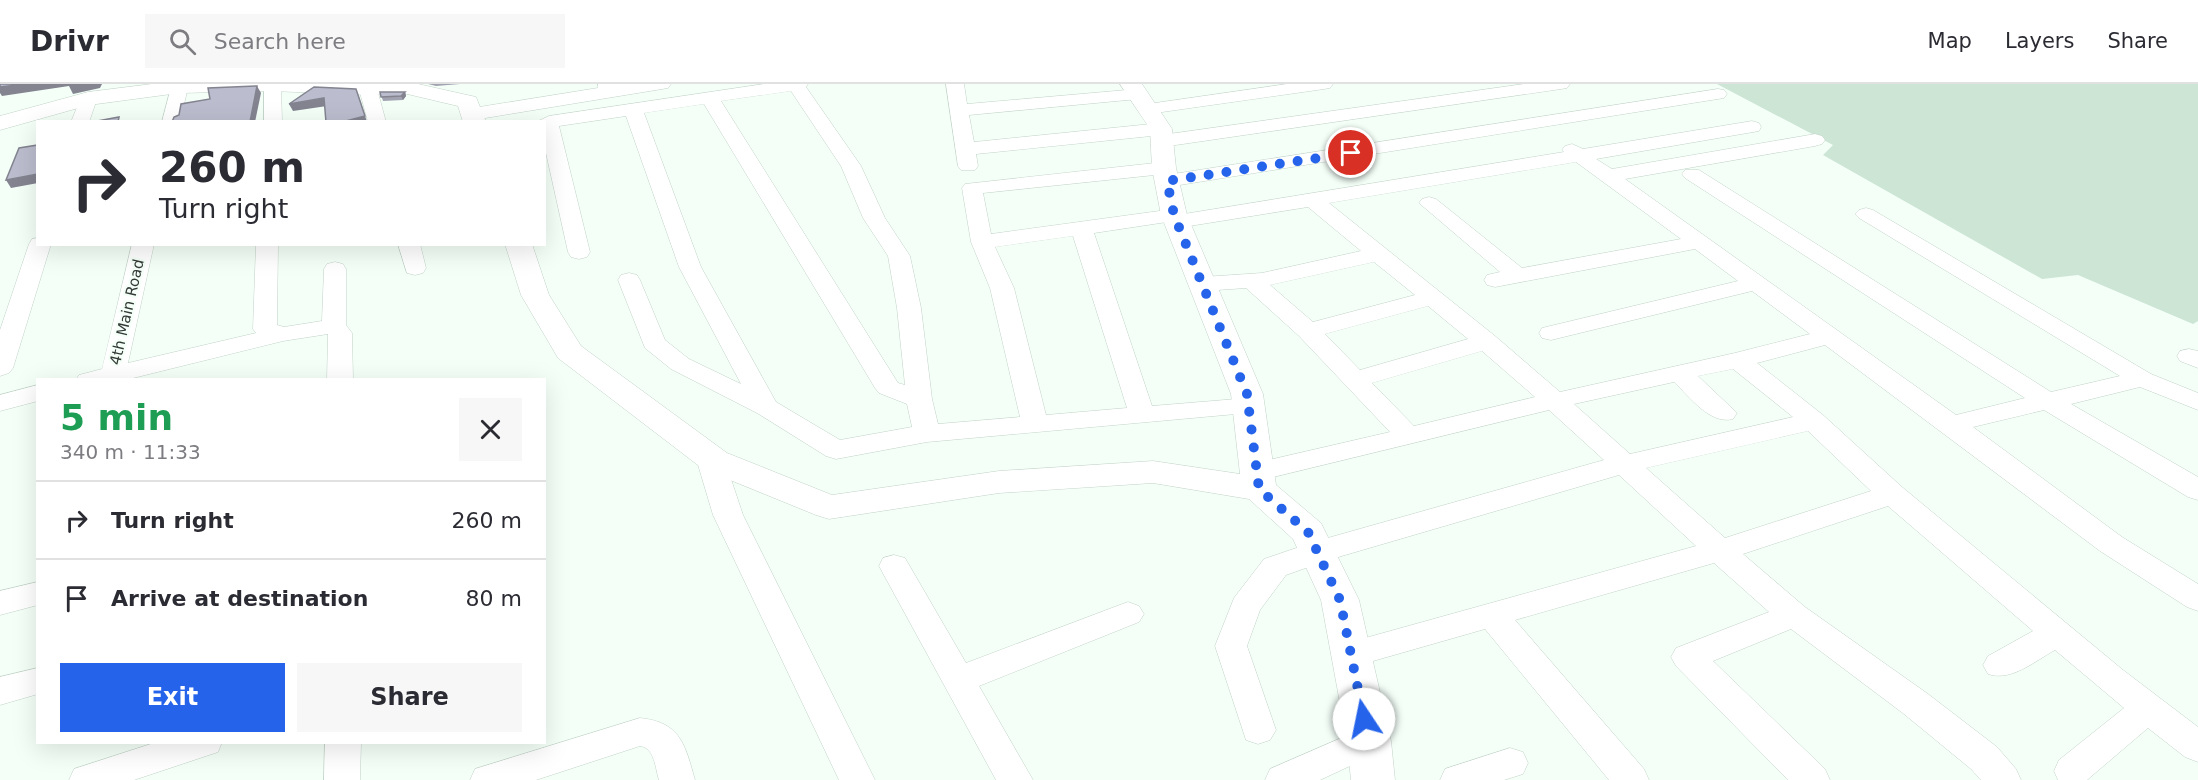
<!DOCTYPE html>
<html lang="en">
<head>
<meta charset="utf-8">
<style>
	body { margin:0; font-family:"DejaVu Sans",sans-serif; background:#f7f7f7; color:#2b2b33; height:100vh; display:flex; flex-direction:column; font-size:22px; white-space:nowrap }
	* { box-sizing:border-box; margin:0 }
	p { font-size:20px; color:#7c7c81 }
	.icon { flex:none; width:33px; height:33px; fill:none; stroke:currentColor; stroke-width:2; stroke-linecap:round; stroke-linejoin:round }
	.map { position:relative; flex:1; overflow:hidden }
	.drawer { position:absolute; left:36px; top:294px; width:510px; height:366px; display:flex; flex-direction:column; background:#fff; border-radius:0px; box-shadow:0 6px 24px #0002 }
	.drawer>* { flex:none }
	.banner { position:absolute; left:36px; top:36px; width:510px; height:126px; border-radius:0px; box-shadow:0 6px 24px #0002; background:#fff; color:#2b2b33; overflow:hidden }
	.pin { position:absolute; display:grid; place-items:center; width:51px; height:51px; color:#fff; margin:-26px; border:3px solid #fff; border-radius:50%; box-shadow:0 2px 6px #0007 }
	.me { position:absolute; width:66px; margin:-33px; rotate:349deg; stroke-linejoin:round; filter:drop-shadow(0 0 4px #0008) }
	.turn { display:flex; align-items:center; gap:21px; height:126px; padding:0 24px; font-size:27px }
	.turn .icon { width:78px; height:78px; stroke-width:2.5 }
	.turn b { display:block; font-size:42px; line-height:51px }
	.round { display:grid; place-items:center; flex:none; width:63px; height:63px; border-radius:0px; background:#f7f7f7 }
	.head { display:flex; align-items:center; justify-content:space-between; height:102px; padding:0 24px }
	h1 { font-size:36px; font-weight:600; line-height:45px; color:#1e9e55 }
	.button { display:flex; gap:12px; margin-top:auto; padding:12px 24px }
	.button a { flex:1; height:69px; border-radius:0px; background:#2563eb; color:#fff; font-size:24px; font-weight:600; line-height:69px; text-align:center }
	.button a+a { background:#f7f7f7; color:#2b2b33 }
	ul { padding:0; list-style:none }
	li { display:flex; align-items:center; gap:18px; height:78px; padding:0 24px; border-top:2px solid #e1e1e2 }
	li div { flex:1 }
	li b { display:block; font-size:22px }
	li em { font-style:normal }
	header { display:flex; align-items:center; gap:36px; box-sizing:border-box; height:84px; padding:0 30px; background:#fff; border-bottom:2px solid #e1e1e2 }
	header strong { font-size:28px }
	nav { display:flex; gap:33px; margin-inline-start:auto; font-size:21px }
	.search { width:420px; height:54px; background:#f7f7f7; display:flex; align-items:center; gap:15px; box-sizing:border-box; padding:0 21px; border-radius:0px; color:#7c7c81; font-size:22px }
	.map>svg:first-child { display:block }
</style>
</head>
<body>
<header>
<strong>Drivr</strong>
<div class="search"><svg class="icon" aria-label="search" viewBox="0 0 24 24"><circle cx="10" cy="10" r="6"/><path d="M15 15l6 6"/></svg>Search here</div>
<nav><a>Map</a><a>Layers</a><a>Share</a></nav>
</header>
<div class="map">
<svg width="2198" height="696" viewBox="0 0 2198 696">
	<rect width="100%" height="100%" fill="#f4fff8"/>
	<path fill="#cce5d4" d="M 1717,0 L 2198,0 L 2198,237 L 2193,240 L 2078,191 L 2042,195 L 1823,71 L 1833,61 Z"/>
	<g fill="none" stroke-linecap="round" stroke-linejoin="round">
		<defs>
			<g id="minor">
				<path d="M 172,0 L 186,0 L 188,3 L 180,38 L 162,38 Z"/>
				<path d="M 264,0 L 281,1 L 282,38 L 264,38 Z"/>
				<path d="M 369,0 L 377,5 L 386,38 L 368,38 L 359,5 L 362,1 Z"/>
				<path d="M 598,0 L 671,0 L 668,4 L 662,5 L 473,36 L 467,34 L 464,30 L 467,26 L 473,24 L 598,4 Z"/>
				<path d="M 764,0 L 808,0 L 806,3 L 861,82 L 885,134 L 910,172 L 921,224 L 932,315 L 938,340 L 1020,333 L 990,204 L 971,158 L 962,104 L 965,100 L 1164,78 L 1171,80 L 1174,84 L 1171,88 L 1164,90 L 983,109 L 991,150 L 1174,125 L 1181,127 L 1184,130 L 1564,68 L 1562,66 L 1565,62 L 1572,60 L 1583,65 L 1752,37 L 1759,39 L 1761,43 L 1759,47 L 1596,75 L 1612,85 L 1815,50 L 1822,52 L 1825,56 L 1822,60 L 1815,62 L 1625,95 L 1956,331 L 2025,314 L 1685,94 L 1682,90 L 1685,86 L 1699,86 L 2051,308 L 2120,292 L 1859,134 L 1855,130 L 1859,126 L 1866,124 L 1873,126 L 2151,290 L 2198,309 L 2198,326 L 2140,303 L 2071,320 L 2198,393 L 2198,416 L 2188,413 L 2044,326 L 1973,343 L 2122,453 L 2198,500 L 2198,527 L 2187,523 L 2100,467 L 1825,261 L 1757,279 L 1823,331 L 1902,403 L 2123,586 L 2198,643 L 2198,678 L 2185,673 L 2148,644 L 2087,696 L 2058,696 L 2054,687 L 2059,676 L 2124,624 L 2055,566 C 2035,577 2011,598 1988,590 L 1983,581 L 1988,572 L 2033,547 L 1888,422 L 1743,470 L 1805,523 L 1928,610 L 1997,663 L 2016,685 L 2021,696 L 1981,696 L 1971,685 L 1904,630 L 1791,545 L 1713,577 L 1825,685 L 1830,696 L 1788,696 L 1676,582 L 1671,573 L 1676,564 L 1769,528 L 1714,479 L 1515,536 L 1644,685 L 1649,696 L 1609,696 L 1485,545 L 1352,583 L 1340,579 L 1335,570 L 1340,561 L 1696,462 L 1619,391 L 1328,476 L 1286,491 L 1260,526 L 1247,562 L 1276,646 L 1270,656 L 1258,660 L 1246,656 L 1215,562 L 1234,514 L 1264,475 L 1317,457 L 1604,376 L 1549,326 L 1257,397 L 1247,395 L 1243,388 L 1247,381 L 1390,348 L 1299,252 L 1246,204 L 1203,207 L 1195,205 L 1192,200 L 1195,195 L 1203,193 L 1262,189 L 1361,167 L 1308,123 L 1177,144 L 1169,143 L 1167,138 L 1094,149 L 1152,322 L 1249,314 L 1258,316 L 1262,322 L 1258,328 L 927,358 L 836,375 L 826,372 L 757,329 L 671,285 L 645,264 L 618,196 L 621,191 L 629,189 L 637,191 L 640,196 L 665,256 L 689,275 L 741,300 L 679,183 L 626,32 L 559,42 L 590,168 L 587,173 L 579,175 L 571,173 L 568,168 L 544,60 L 544,38 L 536,38 L 549,32 ZM 791,7 L 841,82 L 863,134 L 888,172 L 897,224 L 905,301 L 898,299 L 721,17 ZM 704,20 L 875,304 L 879,309 L 907,320 L 912,343 L 840,356 L 776,318 L 701,183 L 644,29 ZM 1576,78 L 1681,155 L 1522,184 L 1436,115 L 1429,113 L 1422,115 L 1419,119 L 1500,188 L 1487,191 L 1484,196 L 1487,201 L 1495,203 L 1695,165 L 1738,197 L 1542,244 L 1539,249 L 1542,254 L 1551,256 L 1752,207 L 1810,250 L 1735,269 L 1560,308 L 1495,252 L 1329,119 ZM 1073,152 L 1127,324 L 1046,331 L 1014,204 L 995,163 ZM 1374,178 L 1415,211 L 1313,238 L 1270,201 ZM 1428,222 L 1468,255 L 1360,286 L 1325,250 ZM 1482,267 L 1535,313 L 1414,342 L 1372,299 ZM 1733,285 L 1793,333 L 1630,370 L 1574,320 L 1674,298 C 1690,313 1710,341 1733,335 L 1737,329 L 1698,292 ZM 1808,347 L 1871,407 L 1725,454 L 1646,384 Z"/>
				<path d="M 946,0 L 964,0 L 967,20 L 1138,5 L 1144,6 L 1147,10 L 1144,14 L 1138,15 L 969,31 L 974,58 L 1161,39 L 1168,41 L 1170,45 L 1168,49 L 1161,51 L 976,70 L 978,82 L 975,86 L 961,86 L 958,82 Z"/>
				<path d="M 1287,0 L 1333,0 L 1330,4 L 1324,5 L 1148,30 L 1142,29 L 1139,25 L 1142,21 L 1148,20 Z"/>
				<path d="M 1524,0 L 1570,0 L 1567,4 L 1561,5 L 1162,63 L 1155,61 L 1152,57 L 1155,53 L 1162,51 Z"/>
				<path d="M 1718,5 L 1724,6 L 1727,10 L 1724,14 L 1167,103 L 1160,101 L 1157,97 L 1160,93 L 1167,91 Z"/>
				<path d="M 88,10 L 94,11 L 97,15 L 89,38 L 71,38 L 82,11 Z"/>
				<path d="M 38,154 L 38,160 L 51,160 L 13,284 L 9,289 L 0,292 L 0,246 L 29,160 L 32,155 Z"/>
				<path d="M 132,160 L 154,160 L 128,279 L 256,249 L 253,245 L 256,160 L 278,160 L 277,241 L 284,243 L 322,237 L 324,185 L 327,180 L 335,178 L 343,180 L 346,185 L 346,241 L 352,249 L 353,296 L 327,296 L 328,250 L 283,257 L 125,296 L 76,296 L 79,291 L 102,285 Z"/>
				<path d="M 398,160 L 420,160 L 426,184 L 423,189 L 415,191 L 407,189 Z"/>
				<path d="M 2189,265 L 2198,267 L 2198,284 L 2180,277 L 2177,272 L 2180,267 Z"/>
				<path d="M 38,301 L 38,317 L 0,327 L 0,311 Z"/>
				<path d="M 710,365 L 720,368 L 724,374 L 743,431 L 875,696 L 839,696 L 713,431 L 696,374 L 700,368 Z"/>
				<path d="M 894,471 L 905,474 L 966,579 L 1117,522 L 1128,518 L 1139,522 L 1144,530 L 1139,538 L 979,602 L 1033,696 L 996,696 L 879,482 L 883,474 Z"/>
				<path d="M 38,498 L 38,521 L 0,531 L 0,507 Z"/>
				<path d="M 38,584 L 38,610 L 0,621 L 0,593 Z"/>
				<path d="M 640,634 C 681,638 685,661 695,696 L 659,696 C 655,684 655,664 640,662 L 536,696 L 470,696 L 475,685 Z"/>
				<path d="M 1369,642 L 1382,647 L 1387,657 L 1382,667 L 1320,696 L 1265,696 L 1270,685 Z"/>
				<path d="M 157,658 L 222,658 L 218,668 L 134,696 L 69,696 L 74,685 Z"/>
				<path d="M 325,658 L 361,658 L 360,696 L 324,696 Z"/>
				<path d="M 1510,664 L 1523,668 L 1528,679 L 1523,690 L 1504,696 L 1440,696 L 1445,685 Z"/>
			</g>
			<g id="tertiary">
				<path d="M 152,0 L 418,0 L 476,13 L 486,38 L 463,38 L 458,22 L 403,9 L 368,11 L 272,7 L 179,9 L 89,21 L 0,46 L 0,32 L 88,8 Z"/>
				<path d="M 1120,0 L 1142,0 L 1172,45 L 1176,84 L 1187,131 L 1263,310 L 1276,401 L 1321,439 L 1359,516 L 1391,657 L 1395,696 L 1351,696 L 1347,657 L 1321,516 L 1293,455 L 1249,415 L 1153,399 L 999,409 L 829,435 L 816,431 L 703,385 L 558,274 L 521,211 L 505,160 L 532,160 L 549,211 L 581,262 L 727,369 L 832,411 L 999,387 L 1153,377 L 1240,390 L 1231,310 L 1161,131 L 1152,84 L 1150,45 Z"/>
			</g>
		</defs>
		<use href="#minor" stroke="#c1d3c7" stroke-width="1"/>
		<use href="#tertiary" stroke="#c1d3c7" stroke-width="1"/>
		<use href="#minor" fill="#fff" fill-rule="evenodd"/>
		<use href="#tertiary" fill="#fff" fill-rule="evenodd"/>
	</g>
	<g fill="#a1a3b1">
		<path d="M 428,0 L 460,0 L 436,2 Z"/>
		<path d="M 380,8 L 405,8 L 406,12 L 403,16 L 383,17 Z"/>
	</g>
	<g fill="#838490">
		<path d="M 24,0 L 102,0 L 100,4 L 73,10 L 69,2 L 2,12 L 0,9 L 0,3 Z"/>
		<path d="M 257,2 L 261,9 L 255,38 L 250,38 Z"/>
		<path d="M 405,8 L 406,12 L 403,16 L 401,12 Z"/>
		<path d="M 359,13 L 367,38 L 342,38 Z"/>
		<path d="M 324,14 L 327,22 L 293,27 L 289,20 Z"/>
		<path d="M 38,90 L 38,99 L 11,104 L 6,96 Z"/>
	</g>
	<g fill="#bbbdce" stroke="#838490" stroke-width="1.5">
		<path d="M 0,0 L 24,0 L 0,3 Z"/>
		<path d="M 257,2 L 250,38 L 172,38 L 174,33 L 179,31 L 181,20 L 210,15 L 208,4 Z"/>
		<path d="M 314,3 L 356,5 L 365,32 L 342,38 L 326,38 L 324,14 L 289,20 Z"/>
		<path d="M 380,8 L 405,8 L 401,12 L 381,13 Z"/>
		<path d="M 119,33 L 118,38 L 92,38 Z"/>
		<path d="M 38,61 L 38,90 L 6,96 L 19,64 Z"/>
	</g>
	<g fill="none" stroke-linecap="round" stroke-linejoin="round">
		<path stroke="#2563eb" stroke-width="10" stroke-dasharray="0 18" d="M 1351,69 L 1167,97 L 1174,131 L 1247,310 L 1259,405 L 1308,448 L 1340,516 L 1364,635"/>
	</g>
	<g text-anchor="middle" stroke-width="4.5" stroke-linejoin="round" paint-order="stroke">
		<g font-size="15" fill="#333a36" stroke="#f4fff8">
			<text transform="translate(127 228) rotate(-77)" y="5">4th Main Road</text>
		</g>
	</g>
</svg>
<div class="pin" style="left:1351px;top:69px;background:#d93025"><svg class="icon" aria-label="arrive" viewBox="0 0 24 24"><path d="M6 21V4h12l-3 4 3 4H6"/></svg></div>
<svg class="me" style="left:1364px;top:635px" viewBox="-20 -20 40 40"><circle r="19" fill="#fff"/><path d="M0-13L10 11 0 6-10 11z" fill="#2563eb"/></svg>
<div class="banner">
<div class="turn"><svg class="icon" aria-label="right" viewBox="0 0 24 24"><path d="M7 20v-9h11M14 6l5 5-5 5"/></svg><div><b>260 m</b>Turn right</div></div>
</div>
<section class="drawer">
<div class="head"><div><h1>5 min</h1><p>340 m · 11:33</p></div><a class="round"><svg class="icon" aria-label="close" viewBox="0 0 24 24"><path d="M6 6l12 12M18 6L6 18"/></svg></a></div>
<ul>
<li><svg class="icon" aria-label="right" viewBox="0 0 24 24"><path d="M7 20v-9h11M14 6l5 5-5 5"/></svg><div><b>Turn right</b></div><em>260 m</em></li>
<li><svg class="icon" aria-label="arrive" viewBox="0 0 24 24"><path d="M6 21V4h12l-3 4 3 4H6"/></svg><div><b>Arrive at destination</b></div><em>80 m</em></li>
</ul>
<div class="button"><a>Exit</a><a>Share</a></div>
</section>
</div>
</body>
</html>
